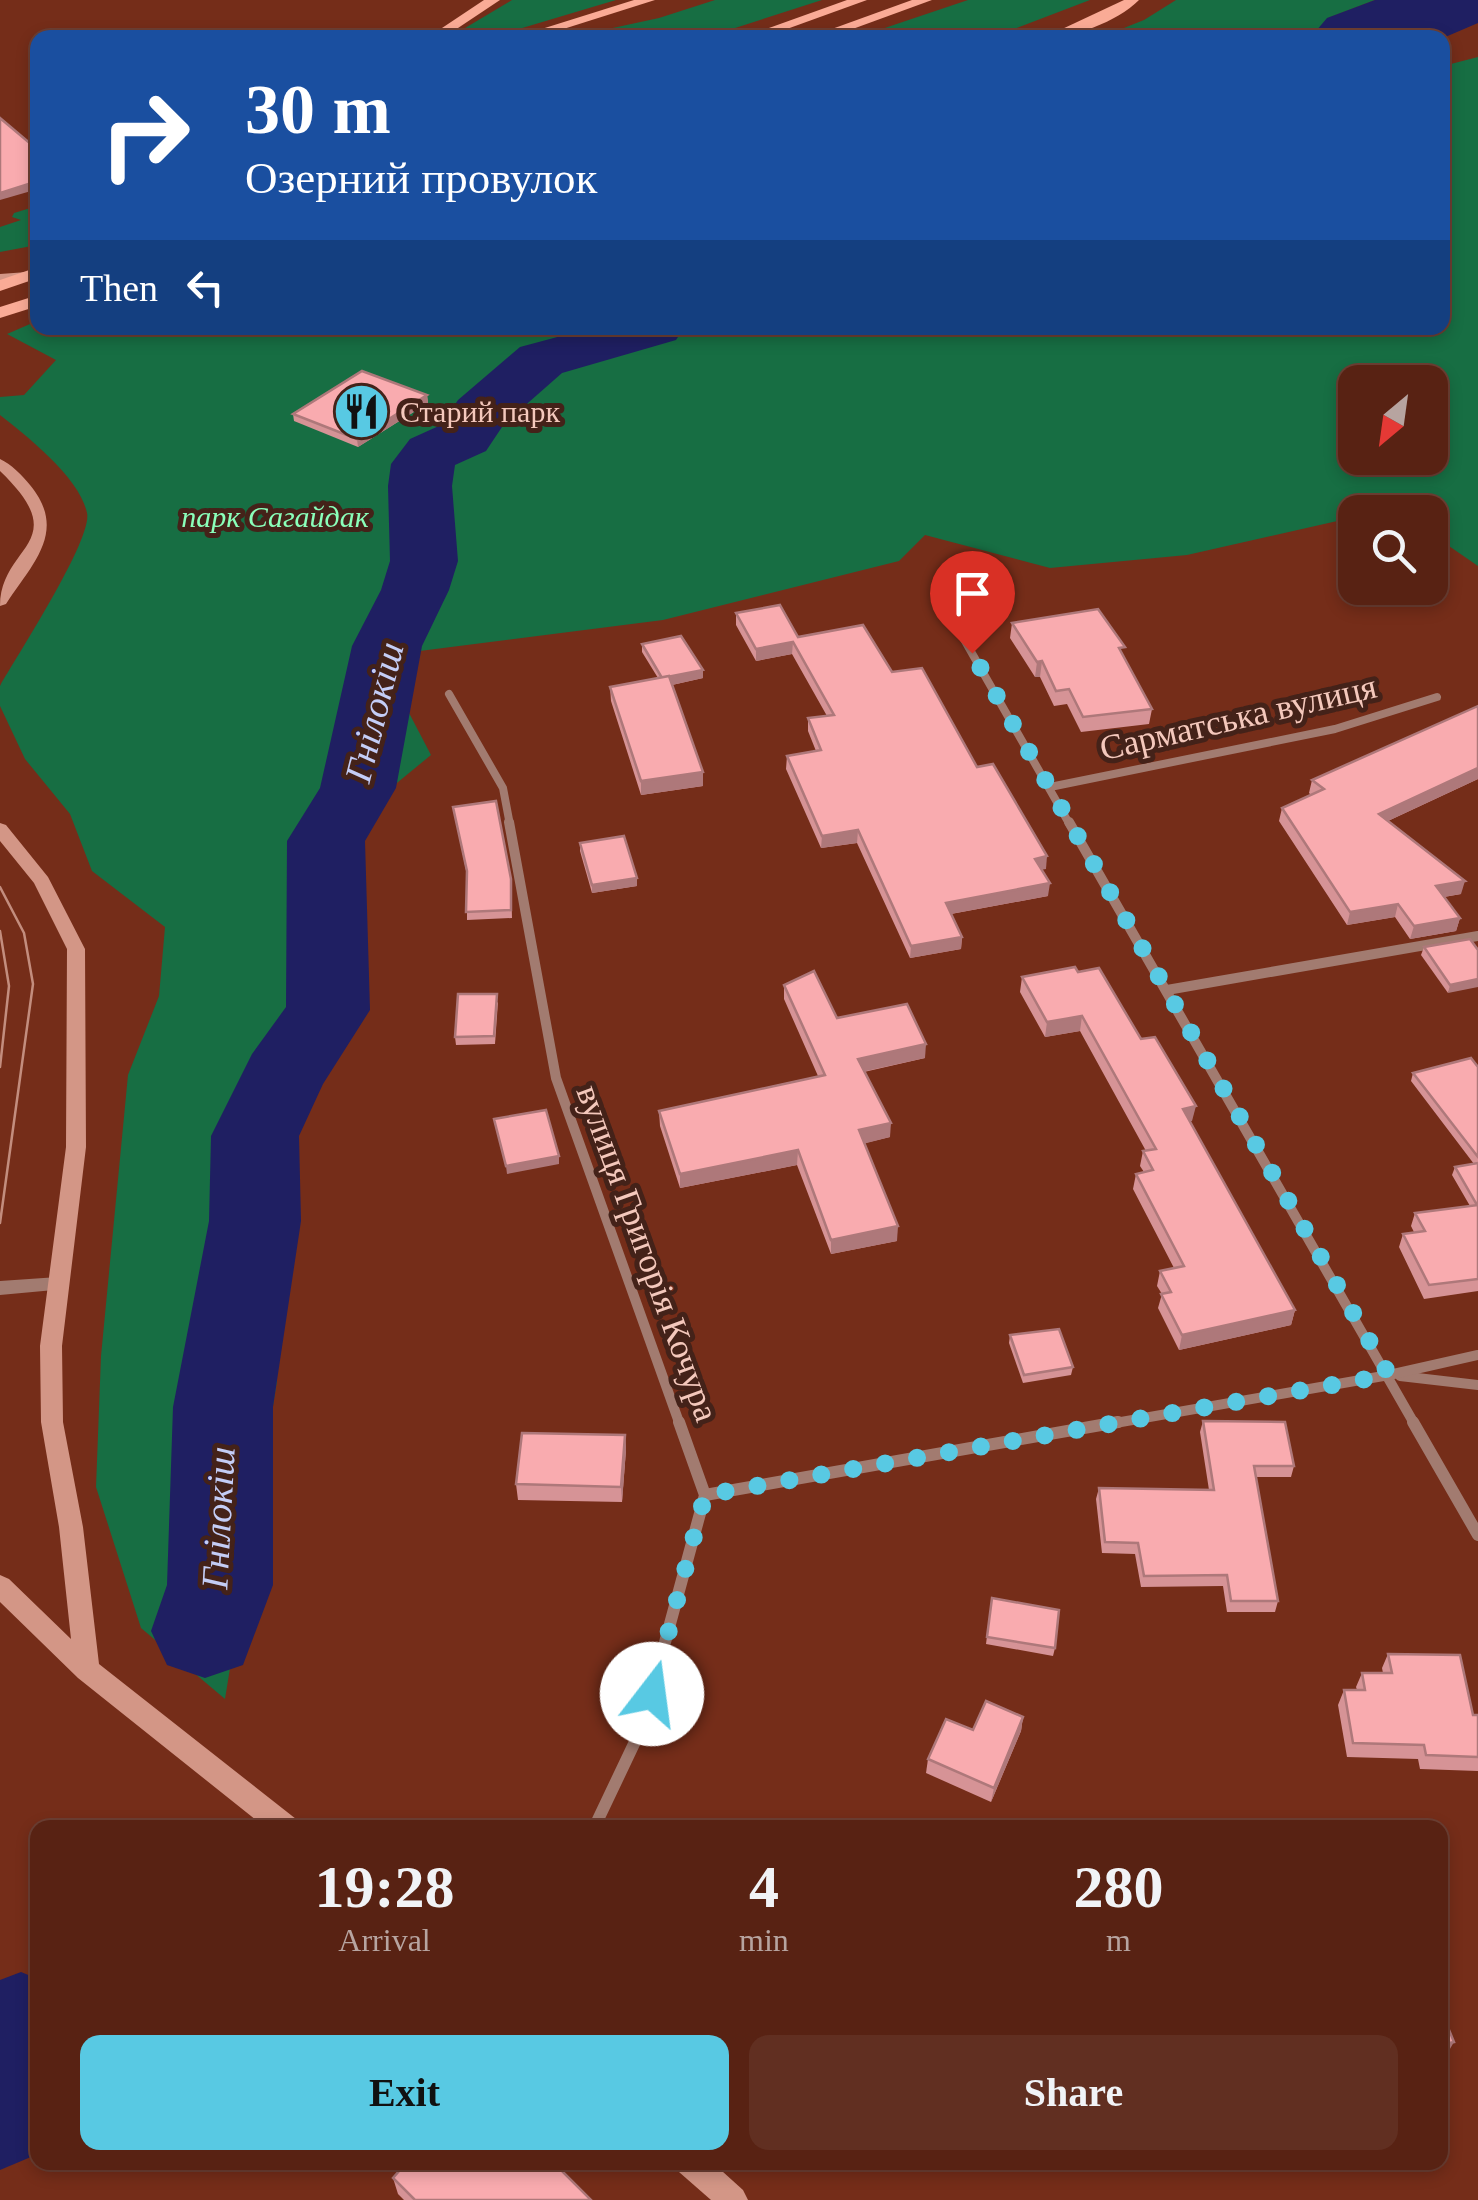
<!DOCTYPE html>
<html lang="en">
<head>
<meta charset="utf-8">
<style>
	body { margin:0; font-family:"Times New Roman",serif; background:#612f21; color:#f1f3f6; height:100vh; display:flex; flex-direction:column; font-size:38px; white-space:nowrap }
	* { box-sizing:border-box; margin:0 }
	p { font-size:32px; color:#b7a4a0 }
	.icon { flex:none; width:55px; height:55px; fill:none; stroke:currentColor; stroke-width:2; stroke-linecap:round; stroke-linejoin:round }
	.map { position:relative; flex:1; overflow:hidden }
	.side { position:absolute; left:30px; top:1820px; width:1418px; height:350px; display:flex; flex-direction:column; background:#582213; border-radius:20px; box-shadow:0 5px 15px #0003,0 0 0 2px #6d3f33 }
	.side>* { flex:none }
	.hud { position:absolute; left:30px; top:30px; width:1420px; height:305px; border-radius:20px; box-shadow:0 5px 15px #0003,0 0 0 2px #6d3f33; background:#1a4fa0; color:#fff; overflow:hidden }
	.needle { width:65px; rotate:209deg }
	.tools { position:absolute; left:1338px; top:365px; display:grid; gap:20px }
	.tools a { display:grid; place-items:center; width:110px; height:110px; border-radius:20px; background:#582213; box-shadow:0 5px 15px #0003,0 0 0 2px #6d3f33; font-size:50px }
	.pin { position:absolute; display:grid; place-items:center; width:85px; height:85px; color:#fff; margin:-102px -42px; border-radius:50% 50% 50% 0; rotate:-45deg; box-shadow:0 0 10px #0007 }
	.pin .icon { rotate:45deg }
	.me { position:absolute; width:110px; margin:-55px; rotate:15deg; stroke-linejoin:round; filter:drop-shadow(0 0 8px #0008) }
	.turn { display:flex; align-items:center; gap:35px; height:210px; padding:0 50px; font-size:45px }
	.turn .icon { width:130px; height:130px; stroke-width:2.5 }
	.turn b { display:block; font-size:70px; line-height:85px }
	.then { display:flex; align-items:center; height:95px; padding:0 50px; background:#0003; gap:20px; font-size:38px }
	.eta { display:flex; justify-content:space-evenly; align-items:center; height:170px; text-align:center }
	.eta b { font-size:60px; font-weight:800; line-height:70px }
	.cta { display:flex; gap:20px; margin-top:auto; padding:20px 50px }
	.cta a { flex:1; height:115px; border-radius:20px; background:#58c9e3; color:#111; font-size:40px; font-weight:800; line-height:115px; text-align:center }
	.cta a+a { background:#612f21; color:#f1f3f6 }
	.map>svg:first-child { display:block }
</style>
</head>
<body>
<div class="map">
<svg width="1478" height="2200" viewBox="0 0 1478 2200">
	<rect width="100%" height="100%" fill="#752d19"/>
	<g fill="#176e43" fill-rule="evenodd">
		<path d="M 512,0 L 616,0 L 492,37 L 450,37 Z"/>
		<path d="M 715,0 L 822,0 L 707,37 L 571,37 L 659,18 Z"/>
		<path d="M 968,0 L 1090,0 L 993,37 L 858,37 Z"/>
		<path d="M 1176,0 L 1375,0 L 1328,18 L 1311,37 L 1099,38 L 1144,20 Z"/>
		<path d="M 1478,57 L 1478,566 L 1430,533 L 1430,512 L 1387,509 L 1355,512 L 1355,517 L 1187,555 L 1050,568 L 925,535 L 899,561 L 663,620 L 404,653 L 396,688 L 431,755 L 381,796 L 326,880 L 312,1005 L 277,1106 L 265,1167 L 277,1381 L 225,1699 L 141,1628 L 96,1487 L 101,1356 L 128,1075 L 159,996 L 165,927 L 92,871 L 70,814 L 25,759 L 0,706 L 0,686 C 17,656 93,539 87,513 C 80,478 28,437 0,415 L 0,397 L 24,395 L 56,360 L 7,334 L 37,321 L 38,328 L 1442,328 L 1443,66 ZM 1355,382 L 1430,382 L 1430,458 L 1355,458 Z"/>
		<path d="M 37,206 L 37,245 L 0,252 L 0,227 L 21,220 L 12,217 L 14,213 Z"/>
	</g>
	<path fill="#1f1f62" d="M 1375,0 L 1478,0 L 1478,23 L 1443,38 L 1311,37 L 1327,18 Z"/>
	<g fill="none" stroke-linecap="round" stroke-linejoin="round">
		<g fill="#1f1f62" fill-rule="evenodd">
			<path d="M 591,328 L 684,328 L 676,340 L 562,373 L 504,424 L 486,451 L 455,465 L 452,486 L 458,561 L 449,590 L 422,646 L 396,788 L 365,841 L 370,1010 L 323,1084 L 299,1136 L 301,1221 L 273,1407 L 273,1585 L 243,1665 L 205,1678 L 167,1665 L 151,1631 L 167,1585 L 173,1407 L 209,1221 L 211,1136 L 252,1054 L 286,1007 L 287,841 L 320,788 L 352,646 L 381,590 L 390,561 L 388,486 L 391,464 L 410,439 L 441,425 L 458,400 L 520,347 Z"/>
			<path d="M 21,1972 L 38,1979 L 38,2154 L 0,2170 L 0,1980 Z"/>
		</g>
		<g stroke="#a27b70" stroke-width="8">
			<path d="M 953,620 L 1070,825"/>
			<path d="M 449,694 L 503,788 L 510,825"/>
			<path d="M 1050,787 L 1335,729 L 1437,697"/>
		</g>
		<g stroke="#a27b70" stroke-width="10">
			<path d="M 509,822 L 556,1078 L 680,1425"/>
			<path d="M 1069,822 L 1415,1425"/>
			<path d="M 1167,990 L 1478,936"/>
			<path d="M 1400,1376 L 1478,1385"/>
			<path d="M 1104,1425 L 1389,1375 L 1478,1355"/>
		</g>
		<g stroke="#a27b70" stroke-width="12">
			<path d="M 1413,1422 L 1478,1535"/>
			<path d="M 705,1495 L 1118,1422"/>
			<path d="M 594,1828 L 642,1727 L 705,1495 L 679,1422"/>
		</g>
		<path fill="#a27b70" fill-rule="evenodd" d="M 58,1277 L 65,1279 L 67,1284 L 65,1289 L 0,1295 L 0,1281 Z"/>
		<g fill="#d39686" fill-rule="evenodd">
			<path d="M 27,272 L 33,276 L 32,279 L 0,282 L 0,274 Z"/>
			<path d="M 0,459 C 11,464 22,475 30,485 C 68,531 33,563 6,604 L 0,606 C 0,544 76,544 0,471 Z"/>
			<path d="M 0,823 L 6,825 L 48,877 L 85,949 L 86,1147 L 62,1346 L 63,1422 L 83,1527 L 99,1664 L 296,1819 L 300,1828 L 266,1828 L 78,1678 L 0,1602 L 0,1575 L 9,1579 L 71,1639 L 59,1527 L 41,1422 L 40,1346 L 66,1147 L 67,949 L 34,883 L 0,841 Z"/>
			<path d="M 675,2162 L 712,2162 L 743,2190 L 748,2200 L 711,2200 L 679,2172 Z"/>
		</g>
		<g fill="#faab96" fill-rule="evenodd">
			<path d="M 484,0 L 500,0 L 443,38 L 427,38 Z"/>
			<path d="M 634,0 L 655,0 L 535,38 L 513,38 Z"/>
			<path d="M 847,0 L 867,0 L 762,38 L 741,38 Z"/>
			<path d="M 912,0 L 932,0 L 828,38 L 807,38 Z"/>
			<path d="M 1124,0 L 1139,0 C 1117,22 1073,38 1043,38 Z"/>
			<path d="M 38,267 L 38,278 L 0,291 L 0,280 Z"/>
			<path d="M 38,295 L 38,306 L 0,318 L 0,307 Z"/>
		</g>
		<g stroke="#c38d7e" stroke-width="2.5">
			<path d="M 0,887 L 24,933 L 33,984 L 0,1223"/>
			<path d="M 0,931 L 9,986 L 0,1067"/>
		</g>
	</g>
	<g fill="#d69396">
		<path d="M 427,395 L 428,403 L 358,447 L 294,421 L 293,414 Z"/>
		<path d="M 736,613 L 892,672 L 977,767 L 1046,869 L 1042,869 L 1048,896 L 951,914 L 962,937 L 961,949 L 910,958 L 857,843 L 821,848 L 786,769 L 787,756 L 816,751 L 808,731 L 808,718 L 827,716 L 792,654 L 756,661 L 736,625 Z"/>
		<path d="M 1012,623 L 1124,657 L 1152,709 L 1149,724 L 1081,732 L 1067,704 L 1054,706 L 1040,677 L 1035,677 L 1010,638 Z"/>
		<path d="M 642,644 L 703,670 L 703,678 L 672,685 L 703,772 L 703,786 L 641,795 L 611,701 L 610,687 L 658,678 L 642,652 Z"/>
		<path d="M 1478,706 L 1478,779 L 1388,821 L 1461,894 L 1444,897 L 1460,918 L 1456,931 L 1410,939 L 1395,917 L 1347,925 L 1279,821 L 1282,808 L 1311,795 L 1309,793 L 1312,780 Z"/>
		<path d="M 453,807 L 511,879 L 512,918 L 467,920 L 467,875 Z"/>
		<path d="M 580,843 L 637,886 L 592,893 L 580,851 Z"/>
		<path d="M 1470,939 L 1448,993 L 1421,955 L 1424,947 Z"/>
		<path d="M 1078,972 L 1141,1039 L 1192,1121 L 1189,1121 L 1295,1310 L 1291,1325 L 1179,1350 L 1158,1308 L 1162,1294 L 1157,1286 L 1160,1271 L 1174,1268 L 1133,1189 L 1136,1174 L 1144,1172 L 1140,1166 L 1143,1151 L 1146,1151 L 1080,1031 L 1045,1037 L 1020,992 L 1022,977 Z"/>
		<path d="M 784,985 L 837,1018 L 925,1058 L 864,1072 L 890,1137 L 865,1143 L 897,1241 L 831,1254 L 797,1165 L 680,1188 L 660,1126 L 659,1111 L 818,1076 L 784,999 Z"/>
		<path d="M 498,1002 L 495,1044 L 456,1045 L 455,1037 Z"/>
		<path d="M 1478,1067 L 1478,1291 L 1424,1299 L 1399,1247 L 1403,1234 L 1414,1232 L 1411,1226 L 1415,1213 L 1470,1206 L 1452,1175 L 1455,1167 L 1474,1164 L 1411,1081 L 1413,1073 Z"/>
		<path d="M 1010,1335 L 1073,1367 L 1071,1375 L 1023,1383 L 1009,1343 Z"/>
		<path d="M 1203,1421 L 1294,1466 L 1291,1477 L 1256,1477 L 1278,1601 L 1275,1612 L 1227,1612 L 1223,1586 L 1141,1587 L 1135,1554 L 1102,1553 L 1096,1499 L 1099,1488 L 1209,1490 L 1200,1432 Z"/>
		<path d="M 625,1435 L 626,1450 L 622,1502 L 518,1500 L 516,1484 Z"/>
		<path d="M 992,1598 L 1055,1648 L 1053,1656 L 986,1644 Z"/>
		<path d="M 1388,1654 L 1473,1715 L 1478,1715 L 1478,1771 L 1420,1769 L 1418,1759 L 1347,1757 L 1338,1705 L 1344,1690 L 1357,1690 L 1356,1687 L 1362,1673 L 1383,1673 L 1382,1668 Z"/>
		<path d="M 1023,1717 L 1021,1731 L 991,1802 L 926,1773 L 928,1759 L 973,1730 Z"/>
		<path d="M 393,2178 L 591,2200 L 404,2200 L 398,2194 Z"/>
	</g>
	<g fill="#ae787a">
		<path d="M 38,181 L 38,189 L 0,200 L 0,193 Z"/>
		<path d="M 427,395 L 428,403 L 358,447 L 357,439 Z"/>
		<path d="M 793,642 L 792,654 L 756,661 L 756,649 Z"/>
		<path d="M 1042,661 L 1040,677 L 1035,677 L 1037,662 Z"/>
		<path d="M 703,670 L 703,678 L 663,687 L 663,679 Z"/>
		<path d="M 1478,768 L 1478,779 L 1375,827 L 1379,814 Z"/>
		<path d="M 703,772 L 703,786 L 641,795 L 641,781 Z"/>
		<path d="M 858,830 L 857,843 L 821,848 L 822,836 Z"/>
		<path d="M 1047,856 L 1046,869 L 1034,871 L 1035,859 Z"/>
		<path d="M 637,878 L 637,886 L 592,893 L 592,885 Z"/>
		<path d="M 1465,881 L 1461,894 L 1432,899 L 1436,886 Z"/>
		<path d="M 1050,883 L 1048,896 L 945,915 L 946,903 Z"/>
		<path d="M 1398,904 L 1395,917 L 1347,925 L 1350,912 Z"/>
		<path d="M 1460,918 L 1456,931 L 1410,939 L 1414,926 Z"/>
		<path d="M 962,937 L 961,949 L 910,958 L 911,946 Z"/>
		<path d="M 1478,979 L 1478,987 L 1448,993 L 1450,985 Z"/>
		<path d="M 1082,1016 L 1080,1031 L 1045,1037 L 1047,1022 Z"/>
		<path d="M 926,1044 L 925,1058 L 857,1073 L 858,1059 Z"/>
		<path d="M 1196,1106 L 1192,1121 L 1180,1123 L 1183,1109 Z"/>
		<path d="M 891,1123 L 890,1137 L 859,1145 L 859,1130 Z"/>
		<path d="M 798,1150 L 797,1165 L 680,1188 L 680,1174 Z"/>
		<path d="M 559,1156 L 559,1164 L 507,1174 L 506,1166 Z"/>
		<path d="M 898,1226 L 897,1241 L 831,1254 L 831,1240 Z"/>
		<path d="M 1295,1310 L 1291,1325 L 1179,1350 L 1182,1335 Z"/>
		<path d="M 625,1435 L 626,1450 L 622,1502 L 621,1487 Z"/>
		<path d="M 1023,1717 L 1021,1731 L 991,1802 L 994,1788 Z"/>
		<path d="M 1454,2042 L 1447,2054 L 1440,2056 L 1440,2045 Z"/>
	</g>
	<g fill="#f9abaf" stroke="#ae787a" stroke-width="2.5">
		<path d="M 0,118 L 38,150 L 38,181 L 0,193 Z"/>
		<path d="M 362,371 L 427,395 L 357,439 L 293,414 Z"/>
		<path d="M 780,605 L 798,637 L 863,625 L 892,672 L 922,668 L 977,767 L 993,764 L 1047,856 L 1035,859 L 1050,883 L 946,903 L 962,937 L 911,946 L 858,830 L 822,836 L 787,756 L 821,750 L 808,718 L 834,715 L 793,642 L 756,649 L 736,613 Z"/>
		<path d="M 1098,609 L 1125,647 L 1119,648 L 1152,709 L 1083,717 L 1069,689 L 1056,691 L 1042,661 L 1037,662 L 1012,623 Z"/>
		<path d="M 681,636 L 703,670 L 662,678 L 642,644 Z"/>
		<path d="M 669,676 L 703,772 L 641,781 L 610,687 Z"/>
		<path d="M 1478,706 L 1478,768 L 1379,814 L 1465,881 L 1436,886 L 1460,918 L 1414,926 L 1398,904 L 1350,912 L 1282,808 L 1324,789 L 1312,780 Z"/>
		<path d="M 496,801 L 511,879 L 511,910 L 466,912 L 467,871 L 453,807 Z"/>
		<path d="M 624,836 L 637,878 L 592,885 L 580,843 Z"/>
		<path d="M 1470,939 L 1478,950 L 1478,979 L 1450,985 L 1424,947 Z"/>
		<path d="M 1075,967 L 1078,972 L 1099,968 L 1141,1039 L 1155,1037 L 1196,1106 L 1183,1109 L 1295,1310 L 1182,1335 L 1161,1294 L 1171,1292 L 1160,1271 L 1184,1266 L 1136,1174 L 1153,1170 L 1143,1151 L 1156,1149 L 1082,1016 L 1047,1022 L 1022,977 Z"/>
		<path d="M 814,971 L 837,1018 L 907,1004 L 926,1044 L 858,1059 L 891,1123 L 859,1130 L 898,1226 L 831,1240 L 798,1150 L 680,1174 L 659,1111 L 825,1075 L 784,985 Z"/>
		<path d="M 458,994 L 497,994 L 494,1036 L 455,1037 Z"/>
		<path d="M 1471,1058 L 1478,1067 L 1478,1157 L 1413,1073 Z"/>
		<path d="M 546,1110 L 559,1156 L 506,1166 L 494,1119 Z"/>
		<path d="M 1478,1163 L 1478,1205 L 1477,1205 L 1455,1167 Z"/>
		<path d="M 1478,1205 L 1478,1279 L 1429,1285 L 1403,1234 L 1425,1231 L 1415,1213 Z"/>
		<path d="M 1059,1329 L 1073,1367 L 1024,1375 L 1010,1335 Z"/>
		<path d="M 1203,1421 L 1285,1422 L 1294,1466 L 1254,1466 L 1278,1601 L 1231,1601 L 1227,1575 L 1144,1576 L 1138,1543 L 1105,1542 L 1099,1488 L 1214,1490 Z"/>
		<path d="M 522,1433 L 625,1435 L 621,1487 L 516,1484 Z"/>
		<path d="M 992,1598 L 1059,1610 L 1055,1648 L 987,1637 Z"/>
		<path d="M 1388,1654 L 1460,1655 L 1473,1715 L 1478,1715 L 1478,1757 L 1426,1755 L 1424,1745 L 1353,1743 L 1344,1690 L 1365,1690 L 1362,1673 L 1392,1673 Z"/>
		<path d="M 986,1701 L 1023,1717 L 994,1788 L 928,1759 L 946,1719 L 973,1730 Z"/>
		<path d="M 1440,2008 L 1454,2042 L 1440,2045 Z"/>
		<path d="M 407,2162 L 553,2162 L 591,2200 L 415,2200 L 393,2178 Z"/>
	</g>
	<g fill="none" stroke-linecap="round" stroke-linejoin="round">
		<path stroke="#58c9e3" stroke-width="18" stroke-dasharray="0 32.4" d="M 652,1694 L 705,1495 L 1389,1375 L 972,653"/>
	</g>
	<defs>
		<symbol id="restaurant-disc" viewBox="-11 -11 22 22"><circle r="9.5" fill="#58c9e3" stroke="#442219"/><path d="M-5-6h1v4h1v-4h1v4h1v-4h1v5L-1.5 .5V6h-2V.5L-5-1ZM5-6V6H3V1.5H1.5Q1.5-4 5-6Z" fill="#111"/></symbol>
	</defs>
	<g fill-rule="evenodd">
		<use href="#restaurant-disc" x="330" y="380" width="63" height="63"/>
	</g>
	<g text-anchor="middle" stroke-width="10" stroke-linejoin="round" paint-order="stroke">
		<g font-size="30" fill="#f4c8bc" stroke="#442219" text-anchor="start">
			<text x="400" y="422">Старий парк</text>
		</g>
		<g font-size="30" font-style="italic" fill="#8affba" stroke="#442219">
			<text x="275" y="527">парк Сагайдак</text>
		</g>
		<g font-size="35" fill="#f4c8bc" stroke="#442219">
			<text transform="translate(1238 717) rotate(-13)" y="12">Сарматська вулиця</text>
			<text transform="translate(648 1253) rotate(70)" y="12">вулиця Григорія Кочура</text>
		</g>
		<g font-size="38" font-style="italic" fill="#c4cdf6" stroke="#442219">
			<text transform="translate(374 712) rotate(-76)" y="13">Гнілокіш</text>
			<text transform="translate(218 1518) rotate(-87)" y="13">Гнілокіш</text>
		</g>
	</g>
</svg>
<div class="tools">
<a><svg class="needle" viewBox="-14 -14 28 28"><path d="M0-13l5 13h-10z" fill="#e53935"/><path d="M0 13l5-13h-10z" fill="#b7a4a0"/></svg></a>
<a><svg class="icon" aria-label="search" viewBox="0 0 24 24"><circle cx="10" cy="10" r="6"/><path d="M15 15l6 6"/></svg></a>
</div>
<div class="pin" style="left:972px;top:653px;background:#d93025"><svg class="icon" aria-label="arrive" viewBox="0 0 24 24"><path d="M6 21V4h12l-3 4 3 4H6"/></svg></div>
<svg class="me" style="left:652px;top:1694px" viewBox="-20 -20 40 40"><circle r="19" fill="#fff"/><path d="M0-13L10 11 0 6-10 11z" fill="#58c9e3"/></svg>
<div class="hud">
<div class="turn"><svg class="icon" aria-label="right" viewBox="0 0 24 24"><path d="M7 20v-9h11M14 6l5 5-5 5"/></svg><div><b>30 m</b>Озерний провулок</div></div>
<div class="then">Then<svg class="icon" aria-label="left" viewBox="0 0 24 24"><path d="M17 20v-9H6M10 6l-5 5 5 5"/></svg></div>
</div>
<section class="side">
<div class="eta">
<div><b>19:28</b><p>Arrival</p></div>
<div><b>4</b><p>min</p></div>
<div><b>280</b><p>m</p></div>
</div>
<div class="cta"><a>Exit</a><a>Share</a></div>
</section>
</div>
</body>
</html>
